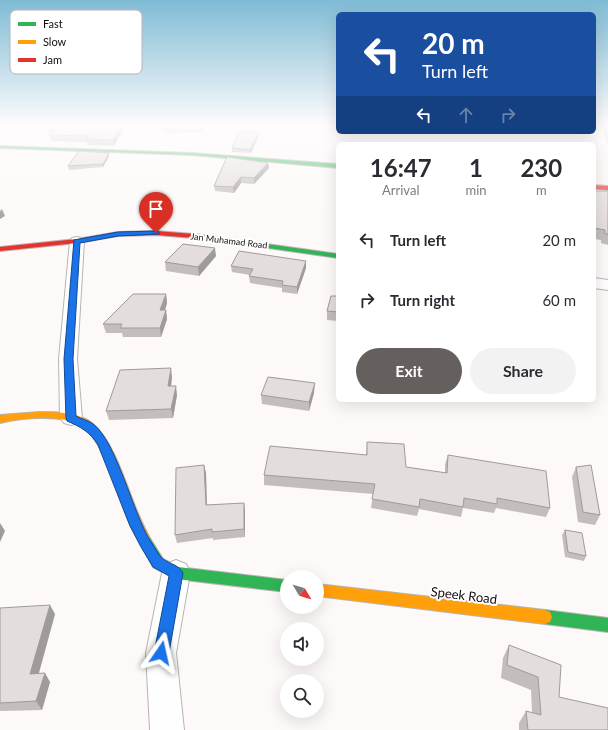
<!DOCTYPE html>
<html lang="en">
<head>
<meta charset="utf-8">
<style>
	body { margin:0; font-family:Lato,sans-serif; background:#f2f2f3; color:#2b2b33; height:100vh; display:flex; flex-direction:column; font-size:15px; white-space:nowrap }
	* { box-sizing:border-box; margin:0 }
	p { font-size:13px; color:#7c7c81 }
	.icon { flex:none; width:22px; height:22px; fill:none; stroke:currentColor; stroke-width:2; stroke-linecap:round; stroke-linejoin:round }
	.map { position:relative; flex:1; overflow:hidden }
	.panel { position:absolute; left:336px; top:142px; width:260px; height:260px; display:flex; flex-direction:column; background:#fff; border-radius:6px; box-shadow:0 4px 16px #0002 }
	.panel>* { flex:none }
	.guide { position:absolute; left:336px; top:12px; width:260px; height:122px; border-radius:6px; box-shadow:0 4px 16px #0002; background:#1a4fa0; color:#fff; overflow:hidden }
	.needle { width:26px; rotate:128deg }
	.controls { position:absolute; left:280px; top:570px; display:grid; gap:8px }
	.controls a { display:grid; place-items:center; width:44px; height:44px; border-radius:50%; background:#fff; box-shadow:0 4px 16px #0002; font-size:20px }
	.pin { position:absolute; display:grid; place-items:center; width:34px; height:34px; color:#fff; margin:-41px -17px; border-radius:50% 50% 50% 0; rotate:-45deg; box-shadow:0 0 4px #0007 }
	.pin .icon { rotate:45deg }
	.me { position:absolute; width:44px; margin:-22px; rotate:11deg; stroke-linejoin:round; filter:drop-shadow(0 0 3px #0008) }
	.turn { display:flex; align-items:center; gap:14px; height:84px; padding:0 20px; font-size:18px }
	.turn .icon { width:52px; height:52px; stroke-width:2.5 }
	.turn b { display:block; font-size:28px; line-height:34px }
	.lanes { display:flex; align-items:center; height:38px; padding:0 20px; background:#0003; justify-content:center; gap:20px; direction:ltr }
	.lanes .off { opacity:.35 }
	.eta { display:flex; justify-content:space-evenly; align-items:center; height:68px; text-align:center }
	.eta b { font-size:24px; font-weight:700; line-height:28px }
	.primary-button { display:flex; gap:8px; margin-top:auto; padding:8px 20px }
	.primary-button a { flex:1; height:46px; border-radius:24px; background:#655f5d; color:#fff; font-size:16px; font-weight:700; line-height:46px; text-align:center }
	.primary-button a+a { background:#f2f2f3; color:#2b2b33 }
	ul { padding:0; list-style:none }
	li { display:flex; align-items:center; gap:12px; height:60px; padding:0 20px }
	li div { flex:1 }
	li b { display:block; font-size:15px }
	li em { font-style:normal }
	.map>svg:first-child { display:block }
</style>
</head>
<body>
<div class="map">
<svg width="608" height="730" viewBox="0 0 608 730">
	<rect width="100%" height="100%" fill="#fcf9f8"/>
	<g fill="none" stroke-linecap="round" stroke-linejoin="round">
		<defs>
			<g id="street">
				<path d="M 77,237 L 82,238 L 84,241 L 77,359 L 82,418 L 78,423 L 71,425 L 64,423 L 60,418 L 59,359 L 70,241 L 72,238 Z"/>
				<path d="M 594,278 L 608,280 L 608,290 L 594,288 Z"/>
				<path d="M 176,560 L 186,564 L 190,573 L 176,653 L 184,730 L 150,730 L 146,653 L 162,573 L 166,564 Z"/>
			</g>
			<g id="fast">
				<path d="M 0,146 L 192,153 L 338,164 L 338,168 L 192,155 L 0,148 Z"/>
				<path d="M 194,234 L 338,254 L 338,258 L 192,237 L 191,236 Z"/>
				<path d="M 144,534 L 148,535 L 163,559 L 178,567 L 287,580 L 287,592 L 176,579 L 153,567 L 138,539 L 140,535 Z"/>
				<path d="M 545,610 L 608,618 L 608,632 L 545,624 L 540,622 L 538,617 L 540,612 Z"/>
			</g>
			<g id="slow">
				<path d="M 39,412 C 56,412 79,412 92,423 C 115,443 126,485 137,511 C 141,521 146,530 150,539 L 148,543 L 144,544 L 140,543 C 134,533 129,523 125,512 C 116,489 103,439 81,426 C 62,414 22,418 0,423 L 0,415 Z"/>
				<path d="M 317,584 L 545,610 L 550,612 L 552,617 L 550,622 L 545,624 L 317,596 Z"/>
			</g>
			<g id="jam">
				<path d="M 594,185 L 608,186 L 608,190 L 594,189 Z"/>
				<path d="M 156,231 L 194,234 L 197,236 L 194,238 L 156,235 L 118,236 L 77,243 L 0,251 L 0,247 L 77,239 L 118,232 Z"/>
			</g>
		</defs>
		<use href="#street" stroke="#b9b4b2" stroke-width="2"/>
		<use href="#fast" stroke="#b9b4b2" stroke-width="2"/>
		<use href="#slow" stroke="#b9b4b2" stroke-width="2"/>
		<use href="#jam" stroke="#b9b4b2" stroke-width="2"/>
		<use href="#street" fill="#fffefe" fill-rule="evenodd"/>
		<use href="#fast" fill="#30b455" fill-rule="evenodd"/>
		<use href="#slow" fill="#ff9f0a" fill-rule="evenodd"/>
		<use href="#jam" fill="#e5322d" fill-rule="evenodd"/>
	</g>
	<g fill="#c3bebc">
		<path d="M 53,126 L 125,126 L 114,146 L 87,145 L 87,142 L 51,141 L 48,130 Z"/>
		<path d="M 163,126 L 204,126 L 204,132 L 164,133 Z"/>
		<path d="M 602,126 L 608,126 L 608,145 Z"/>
		<path d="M 259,135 L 251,153 L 232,152 L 232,148 Z"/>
		<path d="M 109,153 L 109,156 L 103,167 L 69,170 L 68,166 Z"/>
		<path d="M 269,168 L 254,184 L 241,183 L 234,193 L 215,191 L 214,186 Z"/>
		<path d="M 594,191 L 608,191 L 608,245 L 601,243 L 601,240 L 594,239 Z"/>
		<path d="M 216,256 L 199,276 L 166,271 L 165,262 Z"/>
		<path d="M 231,266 L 306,268 L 297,294 L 282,292 L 282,288 L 250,283 L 249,276 L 250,275 L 232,272 Z"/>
		<path d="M 166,294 L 167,303 L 165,310 L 166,310 L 167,319 L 161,337 L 123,337 L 122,333 L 106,333 L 103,324 Z"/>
		<path d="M 338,296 L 338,321 L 327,320 L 327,311 Z"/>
		<path d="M 172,377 L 171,386 L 177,395 L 173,418 L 109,420 L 106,411 Z"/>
		<path d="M 314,393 L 309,411 L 262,404 L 261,395 Z"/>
		<path d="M 367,442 L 406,467 L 445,473 L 445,464 L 448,455 L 550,508 L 546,517 L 496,508 L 494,513 L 463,508 L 461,517 L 419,509 L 417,516 L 371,508 L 373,494 L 264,485 L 264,475 L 366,455 Z"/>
		<path d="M 204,465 L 206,473 L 207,505 L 244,503 L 245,511 L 245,537 L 213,540 L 213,538 L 177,543 L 175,535 Z"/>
		<path d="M 576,467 L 600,515 L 595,525 L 578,522 L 572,477 Z"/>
		<path d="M 565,530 L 586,556 L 584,561 L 565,557 L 562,535 Z"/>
		<path d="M 0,608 L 55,614 L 39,673 L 50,682 L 42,710 L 0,711 Z"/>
		<path d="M 509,645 L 559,697 L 608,730 L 519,730 L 519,723 L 526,711 L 532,713 L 531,690 L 501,678 L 503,658 Z"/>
	</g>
	<g fill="#9f9b99">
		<path d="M 121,126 L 125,126 L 114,146 L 113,140 Z"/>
		<path d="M 259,132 L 259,135 L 251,153 L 250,150 Z"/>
		<path d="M 109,153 L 109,156 L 103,167 L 103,164 Z"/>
		<path d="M 268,163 L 269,168 L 254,184 L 254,178 Z"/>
		<path d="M 241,177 L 241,183 L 234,193 L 233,187 Z"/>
		<path d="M 2,209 L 5,216 L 0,219 L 0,211 Z"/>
		<path d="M 215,248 L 216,256 L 199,276 L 198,267 Z"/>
		<path d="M 306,261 L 306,268 L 297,294 L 297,287 Z"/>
		<path d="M 166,294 L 167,303 L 162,319 L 160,310 Z"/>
		<path d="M 166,310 L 167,319 L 161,337 L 160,328 Z"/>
		<path d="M 171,368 L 172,377 L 170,395 L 168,386 Z"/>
		<path d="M 315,383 L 314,393 L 309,411 L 309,402 Z"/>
		<path d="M 176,386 L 177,395 L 173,418 L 171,409 Z"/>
		<path d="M 204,465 L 206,473 L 207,514 L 206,505 Z"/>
		<path d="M 244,503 L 245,511 L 245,537 L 244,529 Z"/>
		<path d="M 0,523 L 5,531 L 0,542 Z"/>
		<path d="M 50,605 L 55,614 L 36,683 L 30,674 Z"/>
		<path d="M 45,673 L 50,682 L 42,710 L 36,701 Z"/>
	</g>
	<g fill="#e3dddb" stroke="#9f9b99">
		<path d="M 53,126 L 121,126 L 113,140 L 86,139 L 88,136 L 49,135 L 56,130 L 48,130 Z"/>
		<path d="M 163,126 L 204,126 L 164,128 Z"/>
		<path d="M 239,132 L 259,132 L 250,150 L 232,148 Z"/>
		<path d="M 79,151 L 109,153 L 103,164 L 68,166 Z"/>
		<path d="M 227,157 L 268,163 L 254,178 L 241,177 L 233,187 L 214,186 Z"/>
		<path d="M 594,191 L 608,191 L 608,234 L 605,234 L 605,230 L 594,228 Z"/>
		<path d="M 183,244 L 215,248 L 198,267 L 165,262 Z"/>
		<path d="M 239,251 L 306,261 L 297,287 L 282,285 L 283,281 L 249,276 L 253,269 L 231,266 Z"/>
		<path d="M 133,294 L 166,294 L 160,310 L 166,310 L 160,328 L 120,328 L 122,324 L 103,324 Z"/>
		<path d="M 331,296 L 338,296 L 338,312 L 327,311 Z"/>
		<path d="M 171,368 L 168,386 L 176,386 L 171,409 L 106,411 L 120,370 Z"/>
		<path d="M 268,377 L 315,383 L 309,402 L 261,395 Z"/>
		<path d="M 367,442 L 404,444 L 406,467 L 447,473 L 448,455 L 546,471 L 550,508 L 497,498 L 497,504 L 464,498 L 463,507 L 420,499 L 419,507 L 372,499 L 375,484 L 264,475 L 270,446 L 367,455 Z"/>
		<path d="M 204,465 L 206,505 L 244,503 L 244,529 L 212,532 L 212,529 L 175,535 L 176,468 Z"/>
		<path d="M 591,465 L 600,515 L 583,512 L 576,467 Z"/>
		<path d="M 565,530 L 582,533 L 586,556 L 568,552 Z"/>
		<path d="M 50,605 L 30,674 L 45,673 L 36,701 L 0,703 L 0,608 Z"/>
		<path d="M 509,645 L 561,665 L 559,697 L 608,708 L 608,730 L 528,730 L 526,711 L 541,715 L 538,677 L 507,665 Z"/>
	</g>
	<linearGradient id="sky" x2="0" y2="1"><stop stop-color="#7fbbd5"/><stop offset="0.55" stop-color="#fefcfc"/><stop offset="1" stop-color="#fefcfc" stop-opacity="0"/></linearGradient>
	<rect width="608" height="228" fill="url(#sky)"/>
	<path fill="#1a73e8" stroke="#114b97" d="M 156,231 L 159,232 L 159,234 L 118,236 L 80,243 L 73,359 L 76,416 C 81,419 88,420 93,424 C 116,440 133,514 151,542 C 155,547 158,555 163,559 C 170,564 179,565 183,573 L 169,653 L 166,659 L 161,661 L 156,659 L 154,653 L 169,576 L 153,567 L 141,547 L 130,526 L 98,445 C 90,432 81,427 67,421 L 66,418 L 64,359 L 74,240 L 118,232 Z"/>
	<g text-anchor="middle" stroke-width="4" stroke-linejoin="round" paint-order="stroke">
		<g font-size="9" fill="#140c0a" stroke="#fff">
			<text transform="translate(229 241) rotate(7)" y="3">Jan Muhamad Road</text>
		</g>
		<g font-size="13" fill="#140c0a" stroke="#fff">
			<text transform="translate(464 595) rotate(7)" y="5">Speek Road</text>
		</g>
	</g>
	<rect x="10" y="10" width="132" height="64" rx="6" fill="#fff" stroke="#b8b6b6" stroke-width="1"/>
	<rect x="18" y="22" width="18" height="4" fill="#30b455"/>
	<rect x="18" y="40" width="18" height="4" fill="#ff9f0a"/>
	<rect x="18" y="58" width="18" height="4" fill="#e5322d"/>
	<g font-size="11" fill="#140c0a">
		<text x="43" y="28">Fast</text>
		<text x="43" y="46">Slow</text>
		<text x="43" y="64">Jam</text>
	</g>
</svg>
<div class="controls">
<a><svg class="needle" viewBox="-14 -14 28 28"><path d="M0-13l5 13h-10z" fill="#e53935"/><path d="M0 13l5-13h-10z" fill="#7c7c81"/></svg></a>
<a><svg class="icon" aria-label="sound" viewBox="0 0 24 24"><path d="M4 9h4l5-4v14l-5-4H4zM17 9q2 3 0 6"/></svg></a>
<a><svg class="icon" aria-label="search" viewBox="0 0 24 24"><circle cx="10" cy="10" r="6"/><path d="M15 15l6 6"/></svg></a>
</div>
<div class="pin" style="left:156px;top:233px;background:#d93025"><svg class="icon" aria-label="arrive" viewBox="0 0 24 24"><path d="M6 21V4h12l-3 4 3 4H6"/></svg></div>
<svg class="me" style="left:161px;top:653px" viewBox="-20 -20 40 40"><path d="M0-17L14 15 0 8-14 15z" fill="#1a73e8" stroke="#fff" stroke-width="4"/></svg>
<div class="guide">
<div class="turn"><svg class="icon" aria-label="left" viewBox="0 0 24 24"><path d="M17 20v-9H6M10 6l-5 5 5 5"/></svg><div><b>20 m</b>Turn left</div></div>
<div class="lanes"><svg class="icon" aria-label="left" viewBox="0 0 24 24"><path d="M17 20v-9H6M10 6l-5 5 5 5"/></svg><svg class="icon off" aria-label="ahead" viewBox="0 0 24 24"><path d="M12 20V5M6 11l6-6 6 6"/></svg><svg class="icon off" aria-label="right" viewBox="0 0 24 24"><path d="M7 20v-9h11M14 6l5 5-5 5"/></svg></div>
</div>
<section class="panel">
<div class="eta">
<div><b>16:47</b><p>Arrival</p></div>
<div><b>1</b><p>min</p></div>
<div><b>230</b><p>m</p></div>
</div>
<ul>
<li><svg class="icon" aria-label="left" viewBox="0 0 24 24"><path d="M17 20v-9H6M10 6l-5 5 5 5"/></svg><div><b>Turn left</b></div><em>20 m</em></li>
<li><svg class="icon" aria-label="right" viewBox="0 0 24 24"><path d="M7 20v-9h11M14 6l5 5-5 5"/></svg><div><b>Turn right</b></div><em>60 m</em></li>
</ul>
<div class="primary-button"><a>Exit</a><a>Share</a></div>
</section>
</div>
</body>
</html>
